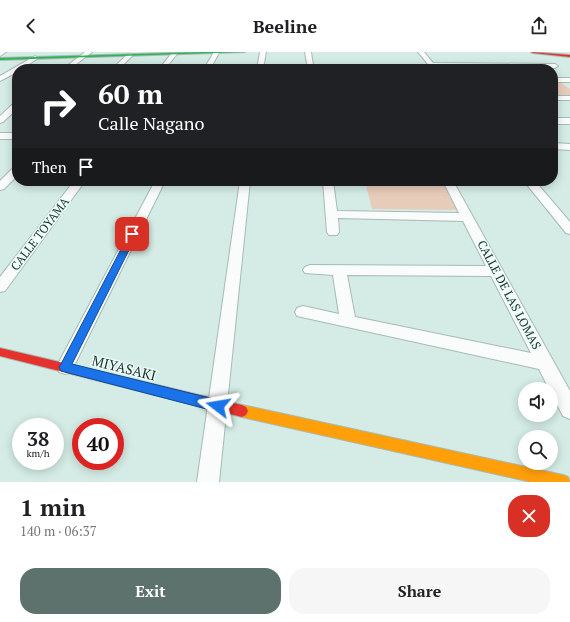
<!DOCTYPE html>
<html lang="en">
<head>
<meta charset="utf-8">
<style>
	body { margin:0; font-family:"PT Serif",serif; background:#f6f6f6; color:#202124; height:100vh; display:flex; flex-direction:column; font-size:15px; white-space:nowrap }
	* { box-sizing:border-box; margin:0 }
	p { font-size:13px; color:#757577 }
	.icon { flex:none; width:22px; height:22px; fill:none; stroke:currentColor; stroke-width:2; stroke-linecap:round; stroke-linejoin:round }
	.map { position:relative; height:430px; overflow:hidden }
	.drawer { display:flex; flex-direction:column; background:#fff; flex:1 }
	.drawer>* { flex:none }
	.hud { position:absolute; left:12px; top:12px; width:546px; height:122px; border-radius:16px; box-shadow:0 2px 10px #0003; background:#202124; color:#fff; overflow:hidden }
	.tools { position:absolute; left:518px; top:330px; display:grid; gap:8px }
	.tools a { display:grid; place-items:center; width:40px; height:40px; border-radius:50%; background:#fff; box-shadow:0 2px 10px #0003; font-size:20px }
	.speed { position:absolute; left:12px; top:366px; display:flex; gap:8px; font-size:20px; font-weight:700; text-align:center }
	.speed>* { display:grid; place-content:center; width:52px; height:52px; border-radius:50%; background:#fff; box-shadow:0 2px 10px #0003; line-height:1 }
	.speed small { font-size:10px; font-weight:400 }
	.speed .limit { border:6px solid #d22; background:#fff; color:#111 }
	.pin { position:absolute; display:grid; place-items:center; width:34px; height:34px; color:#fff; margin:-17px; border-radius:8px; box-shadow:0 2px 6px #0006 }
	.me { position:absolute; width:44px; margin:-22px; rotate:284deg; stroke-linejoin:round; filter:drop-shadow(0 0 3px #0008) }
	.turn { display:flex; align-items:center; gap:14px; height:84px; padding:0 20px; font-size:18px }
	.turn .icon { width:52px; height:52px; stroke-width:2.5 }
	.turn b { display:block; font-size:28px; line-height:34px }
	.then { display:flex; align-items:center; height:38px; padding:0 20px; background:#0003; gap:8px; font-size:15px }
	.round { display:grid; place-items:center; flex:none; width:42px; height:42px; border-radius:16px; background:#f6f6f6 }
	.headline { display:flex; align-items:center; justify-content:space-between; height:68px; padding:0 20px }
	h1 { font-size:24px; font-weight:700; line-height:30px }
	.primary-button { display:flex; gap:8px; margin-top:auto; padding:8px 20px }
	.primary-button a { flex:1; height:46px; border-radius:16px; background:#5e726d; color:#fff; font-size:16px; font-weight:700; line-height:46px; text-align:center }
	.primary-button a+a { background:#f6f6f6; color:#202124 }
	header { display:flex; justify-content:space-between; align-items:center; height:52px; padding:0 20px; background:#fff; font-size:18px; font-weight:700 }
	.map>svg:first-child { display:block }
</style>
</head>
<body>
<header><svg class="icon" aria-label="back" viewBox="0 0 24 24"><path d="M15 5l-7 7 7 7"/></svg>Beeline<svg class="icon" aria-label="share" viewBox="0 0 24 24"><path d="M12 15V3M7 8l5-5 5 5M5 13v7h14v-7"/></svg></header>
<div class="map">
<svg width="570" height="430" viewBox="0 0 570 430">
	<rect width="100%" height="100%" fill="#d4ece5"/>
	<g fill="#e8ccba">
		<path d="M 553,31 L 561,31 L 570,37 L 570,47 L 553,47 Z"/>
		<path d="M 365,129 L 442,129 L 457,158 L 372,157 Z"/>
	</g>
	<g fill="none" stroke-linecap="round" stroke-linejoin="round">
		<defs>
			<g id="street">
				<path d="M 0,0 L 6,0 L 0,4 Z"/>
				<path d="M 85,0 L 92,0 L 70,17 L 63,17 Z"/>
				<path d="M 214,0 L 219,1 L 210,17 L 204,17 Z"/>
				<path d="M 260,0 L 266,0 L 263,17 L 257,17 Z"/>
				<path d="M 305,0 L 311,0 L 313,13 L 389,13 L 392,15 L 389,17 L 308,17 Z"/>
				<path d="M 418,0 L 424,0 L 433,11 L 555,12 L 558,14 L 555,16 L 437,15 L 438,17 L 432,17 Z"/>
				<path d="M 172,1 L 177,2 L 165,17 L 159,17 Z"/>
				<path d="M 128,2 L 133,3 L 119,17 L 112,17 Z"/>
				<path d="M 35,4 L 38,6 L 37,7 L 21,17 L 17,17 L 17,20 L 0,29 L 0,24 Z"/>
				<rect x="553" y="26" width="17" height="4"/>
				<rect x="553" y="44" width="17" height="4"/>
				<path d="M 14,51 L 17,51 L 17,57 L 3,70 L 0,71 L 0,64 Z"/>
				<rect x="553" y="66" width="17" height="6"/>
				<rect x="0" y="81" width="17" height="6"/>
				<path d="M 553,91 L 570,92 L 570,98 L 553,97 Z"/>
				<path d="M 17,115 L 17,124 L 4,137 L 0,138 L 0,129 L 13,116 Z"/>
				<path d="M 74,129 L 85,129 L 5,239 L 0,240 L 0,225 Z"/>
				<path d="M 155,129 L 165,129 L 71,320 L 65,322 L 59,320 L 56,315 L 59,310 Z"/>
				<path d="M 240,129 L 250,129 L 219,430 L 197,430 Z"/>
				<path d="M 323,129 L 333,129 L 337,159 L 459,161 L 443,129 L 453,129 L 570,339 L 570,367 L 563,364 L 551,341 L 551,337 L 549,337 L 539,317 L 297,264 L 295,260 L 297,256 L 303,254 L 339,262 L 333,223 L 305,221 L 303,218 L 305,215 L 310,213 L 486,214 L 463,169 L 338,166 L 339,180 L 337,183 L 329,183 L 327,180 ZM 347,223 L 491,224 L 531,301 L 355,265 Z"/>
				<path d="M 524,129 L 535,129 L 570,170 L 570,182 L 566,181 Z"/>
			</g>
			<path id="fast" d="M 204,0 L 245,0 L 0,8 L 0,6 Z"/>
			<path id="slow" d="M 242,353 L 563,423 L 568,425 L 570,430 L 531,430 L 242,365 L 238,363 L 236,359 L 238,355 Z"/>
			<g id="jam">
				<path d="M 531,0 L 570,3 L 570,5 L 533,1 Z"/>
				<path d="M 0,296 L 242,353 L 246,355 L 248,359 L 246,363 L 242,365 L 0,304 Z"/>
			</g>
		</defs>
		<use href="#street" stroke="#a7bab5" stroke-width="2"/>
		<use href="#fast" stroke="#a7bab5" stroke-width="2"/>
		<use href="#slow" stroke="#a7bab5" stroke-width="2"/>
		<use href="#jam" stroke="#a7bab5" stroke-width="2"/>
		<use href="#street" fill="#f9fcfb" fill-rule="evenodd"/>
		<use href="#fast" fill="#30b455" fill-rule="evenodd"/>
		<use href="#slow" fill="#ff9f0a" fill-rule="evenodd"/>
		<use href="#jam" fill="#e5322d" fill-rule="evenodd"/>
	</g>
	<path fill="#1a73e8" stroke="#114b97" d="M 130,180 L 132,180 L 137,182 L 72,312 L 218,348 L 222,350 L 224,354 L 222,358 L 218,360 L 61,319 L 59,315 L 61,312 Z"/>
	<g text-anchor="middle" stroke-width="3" stroke-linejoin="round" paint-order="stroke">
		<g font-size="12" fill="#1f302c" stroke="#ebfdf8">
			<text transform="translate(40 182) rotate(-53)" y="4">CALLE TOYAMA</text>
			<text transform="translate(509 243) rotate(62)" y="4">CALLE DE LAS LOMAS</text>
		</g>
		<g font-size="14" fill="#1f302c" stroke="#ebfdf8">
			<text transform="translate(124 316) rotate(14)" y="5">MIYASAKI</text>
		</g>
	</g>
</svg>
<div class="tools">
<a><svg class="icon" aria-label="sound" viewBox="0 0 24 24"><path d="M4 9h4l5-4v14l-5-4H4zM17 9q2 3 0 6"/></svg></a>
<a><svg class="icon" aria-label="search" viewBox="0 0 24 24"><circle cx="10" cy="10" r="6"/><path d="M15 15l6 6"/></svg></a>
</div>
<div class="speed"><div>38<small>km/h</small></div><div class="limit">40</div></div>
<div class="pin" style="left:132px;top:182px;background:#d93025"><svg class="icon" aria-label="arrive" viewBox="0 0 24 24"><path d="M6 21V4h12l-3 4 3 4H6"/></svg></div>
<svg class="me" style="left:218px;top:354px" viewBox="-20 -20 40 40"><path d="M0-17L14 15 0 8-14 15z" fill="#1a73e8" stroke="#fff" stroke-width="4"/></svg>
<div class="hud">
<div class="turn"><svg class="icon" aria-label="right" viewBox="0 0 24 24"><path d="M7 20v-9h11M14 6l5 5-5 5"/></svg><div><b>60 m</b>Calle Nagano</div></div>
<div class="then">Then<svg class="icon" aria-label="arrive" viewBox="0 0 24 24"><path d="M6 21V4h12l-3 4 3 4H6"/></svg></div>
</div>
</div>
<section class="drawer">
<div class="headline"><div><h1>1 min</h1><p>140 m · 06:37</p></div><a class="round" style="background:#d93025;color:#fff"><svg class="icon" aria-label="close" viewBox="0 0 24 24"><path d="M6 6l12 12M18 6L6 18"/></svg></a></div>
<div class="primary-button"><a>Exit</a><a>Share</a></div>
</section>
</body>
</html>
